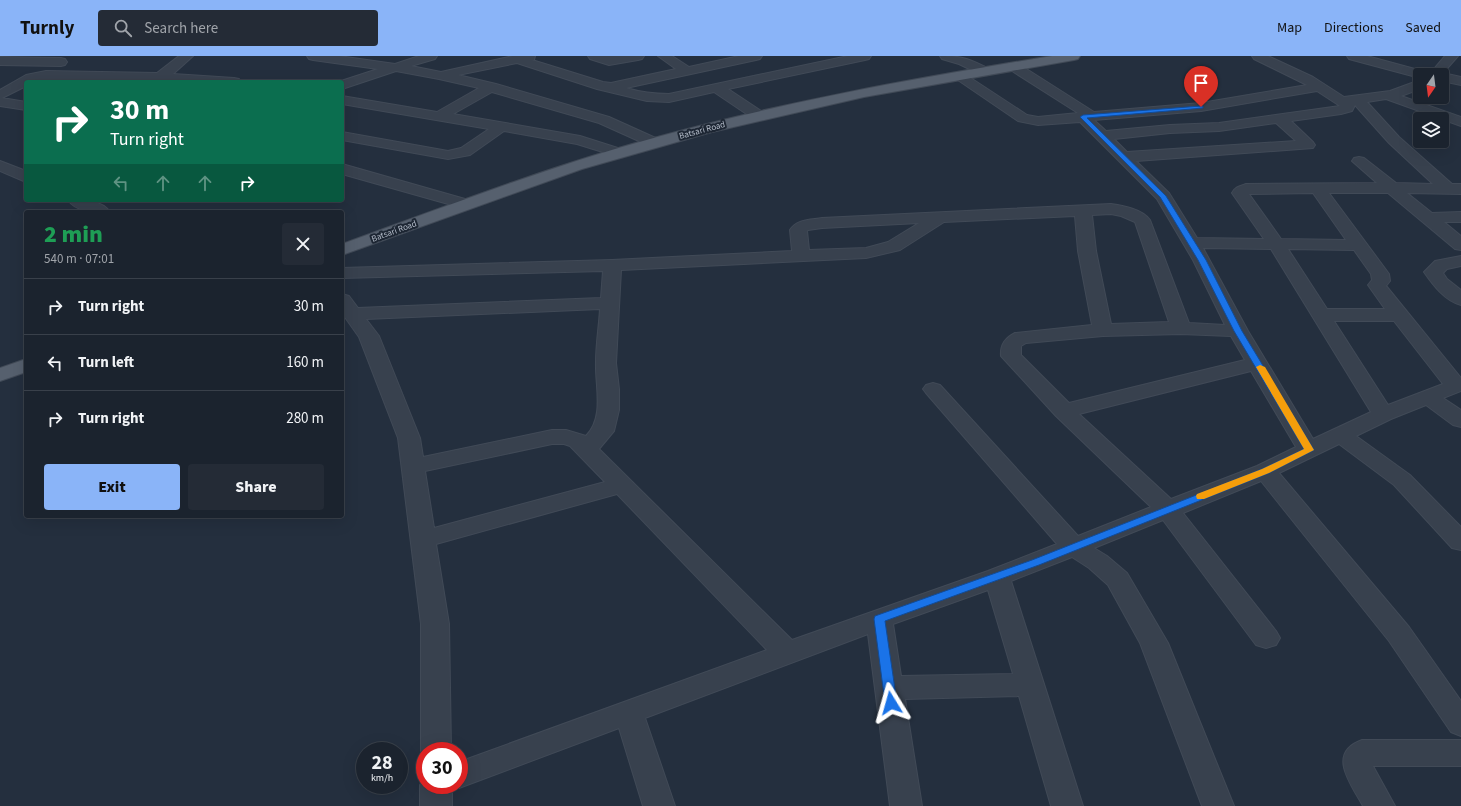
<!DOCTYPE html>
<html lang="en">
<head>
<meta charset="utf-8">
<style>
	body { margin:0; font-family:"Source Sans 3",sans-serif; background:#242b36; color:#f1f3f6; height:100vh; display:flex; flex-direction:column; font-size:15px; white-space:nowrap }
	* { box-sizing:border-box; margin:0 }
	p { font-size:13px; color:#a0a4aa }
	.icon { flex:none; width:22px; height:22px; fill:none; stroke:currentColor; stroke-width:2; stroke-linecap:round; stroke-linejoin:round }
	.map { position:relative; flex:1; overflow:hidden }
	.drawer { position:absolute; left:24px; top:154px; width:320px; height:308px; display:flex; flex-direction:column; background:#1b232e; border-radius:4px; box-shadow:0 4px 16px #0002,0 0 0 1px #39404a }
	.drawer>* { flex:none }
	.banner { position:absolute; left:24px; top:24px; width:320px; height:122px; border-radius:4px; box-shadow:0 4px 16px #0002,0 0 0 1px #39404a; background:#0b6e4f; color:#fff; overflow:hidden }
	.needle { width:26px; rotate:194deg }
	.controls { position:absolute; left:1413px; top:12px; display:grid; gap:8px }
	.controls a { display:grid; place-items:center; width:36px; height:36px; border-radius:4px; background:#1b232e; box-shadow:0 4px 16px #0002,0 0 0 1px #39404a; font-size:20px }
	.speed { position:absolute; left:356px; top:686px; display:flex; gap:8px; font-size:20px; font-weight:700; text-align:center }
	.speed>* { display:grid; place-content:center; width:52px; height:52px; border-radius:50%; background:#1b232e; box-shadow:0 4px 16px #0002,0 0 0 1px #39404a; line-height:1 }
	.speed small { font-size:10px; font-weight:400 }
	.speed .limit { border:6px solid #d22; background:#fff; color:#111 }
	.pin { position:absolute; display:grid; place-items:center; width:34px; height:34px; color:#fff; margin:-41px -17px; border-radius:50% 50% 50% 0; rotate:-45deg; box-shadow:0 0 4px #0007 }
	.pin .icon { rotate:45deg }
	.me { position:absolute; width:44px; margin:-22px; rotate:352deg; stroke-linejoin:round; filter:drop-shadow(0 0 3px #0008) }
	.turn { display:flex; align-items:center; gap:14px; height:84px; padding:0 20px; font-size:18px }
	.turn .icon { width:52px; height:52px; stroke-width:2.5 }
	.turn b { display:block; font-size:28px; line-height:34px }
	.lanes { display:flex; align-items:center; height:38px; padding:0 20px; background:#0003; justify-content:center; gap:20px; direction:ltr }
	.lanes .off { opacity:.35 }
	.round { display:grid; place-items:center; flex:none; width:42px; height:42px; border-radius:4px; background:#242b36 }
	.head { display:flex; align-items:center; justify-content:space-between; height:68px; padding:0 20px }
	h1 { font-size:24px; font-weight:800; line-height:30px; color:#1e9e55 }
	.action { display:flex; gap:8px; margin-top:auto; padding:8px 20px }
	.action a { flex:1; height:46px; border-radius:4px; background:#8ab4f8; color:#111; font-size:16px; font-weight:800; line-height:46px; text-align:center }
	.action a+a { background:#242b36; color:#f1f3f6 }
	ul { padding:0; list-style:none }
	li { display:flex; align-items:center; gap:12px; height:56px; padding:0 20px; border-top:1px solid #39404a }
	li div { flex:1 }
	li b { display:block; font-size:15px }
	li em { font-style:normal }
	header { display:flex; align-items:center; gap:24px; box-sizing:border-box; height:56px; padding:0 20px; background:#8ab4f8; color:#111 }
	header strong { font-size:19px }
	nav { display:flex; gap:22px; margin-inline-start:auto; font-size:14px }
	.search { width:280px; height:36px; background:#242b36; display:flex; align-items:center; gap:10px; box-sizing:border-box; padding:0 14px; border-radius:4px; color:#a0a4aa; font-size:15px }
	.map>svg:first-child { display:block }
</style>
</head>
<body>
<header>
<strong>Turnly</strong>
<div class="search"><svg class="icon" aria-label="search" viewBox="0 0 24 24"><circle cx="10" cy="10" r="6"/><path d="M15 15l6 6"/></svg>Search here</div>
<nav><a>Map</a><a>Directions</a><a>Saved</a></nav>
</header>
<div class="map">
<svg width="1461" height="750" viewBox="0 0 1461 750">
	<rect width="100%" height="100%" fill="#242f3e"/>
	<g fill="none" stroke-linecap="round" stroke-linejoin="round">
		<defs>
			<g id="minor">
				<path d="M 179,0 L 193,0 L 173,18 L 234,22 L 239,23 L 240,26 L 46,23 L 26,26 L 26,30 L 2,42 L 26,46 L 26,54 L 0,50 L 0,34 L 26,19 L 46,15 L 157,17 Z"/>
				<path d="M 307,0 L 339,0 L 395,8 L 419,0 L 437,0 L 435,3 L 411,10 L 441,16 L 513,0 L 535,0 L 534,4 L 532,4 L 603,26 L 611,27 L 676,13 L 658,0 L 672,0 L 689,11 L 739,0 L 762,0 L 760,3 L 756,4 L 626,32 C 640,36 654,38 669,38 L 848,0 L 871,0 L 869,3 L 865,4 L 728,33 L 764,57 L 766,60 L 764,63 L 759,64 L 754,63 L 714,36 L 669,46 L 647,45 L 597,33 L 517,7 L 458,19 L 496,28 L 609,61 L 660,84 L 662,87 L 660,90 L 655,91 L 650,90 L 599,67 L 492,36 L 453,58 L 580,80 L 624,94 L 626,97 L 624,100 L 619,101 L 577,88 L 504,75 L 470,99 L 448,103 L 342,84 L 342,76 L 448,95 L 461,92 L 489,73 L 342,48 L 342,40 L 437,56 L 479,32 L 439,23 L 396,15 L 342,33 L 342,26 L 338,26 L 378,13 L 313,4 L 309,3 Z"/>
				<path d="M 588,0 L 644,0 L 642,3 L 638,4 L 609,9 L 590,3 Z"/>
				<path d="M 940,0 C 963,0 968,3 988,12 L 990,15 L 988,18 L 980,18 L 959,8 L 942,3 Z"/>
				<path d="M 1252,0 L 1268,0 L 1313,21 L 1344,41 L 1390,35 L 1420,24 L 1420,33 L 1401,40 L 1461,61 L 1461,70 L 1386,43 L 1367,46 L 1399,81 L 1452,128 L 1461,128 L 1461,138 L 1407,137 L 1432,157 L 1461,156 L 1461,166 L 1444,166 L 1461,180 L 1461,194 L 1455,193 L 1388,137 L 1329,137 L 1389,218 L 1390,225 L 1386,230 L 1387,231 L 1461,322 L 1461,335 L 1443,342 L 1461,354 L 1461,371 L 1453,369 L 1426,349 L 1391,363 L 1356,380 L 1410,419 L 1461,471 L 1461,494 L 1452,492 L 1394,429 L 1339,388 L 1279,417 L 1409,571 L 1461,645 L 1461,680 L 1451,676 L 1389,585 L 1261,425 L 1183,457 L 1276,575 L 1280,582 L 1276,589 L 1266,592 L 1256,589 L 1163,464 L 1094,492 L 1107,500 L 1127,517 L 1168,587 L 1234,750 L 1202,750 L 1140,587 L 1108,529 L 1089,512 L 1072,501 L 1011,525 L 1083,750 L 1051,750 L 1019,640 L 905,643 L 922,750 L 890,750 L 868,578 L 645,662 L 675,750 L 643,750 L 619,672 L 459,732 L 452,730 L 452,750 L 420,750 L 420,729 L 425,720 L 425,729 L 459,729 L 459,706 L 767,594 L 617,438 L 436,488 L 449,568 L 451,695 L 425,695 L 425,703 L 421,695 L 421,568 L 398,382 L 359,281 L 342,257 L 342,238 L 349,240 L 358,252 L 601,242 L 603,215 L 342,222 L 342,212 L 612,204 L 792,195 L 790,174 C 797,163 810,164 822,162 L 1111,148 C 1124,150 1142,153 1150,164 L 1189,267 L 1225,269 L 1193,204 L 1157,143 L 1080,66 L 1038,69 L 1018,65 L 952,20 L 953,17 L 963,17 L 1027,59 L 1038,61 L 1078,57 L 1009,13 L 1007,10 L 1009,7 L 1017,7 L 1094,56 L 1201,47 L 1307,29 L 1254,3 ZM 1317,35 L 1340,50 L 1219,67 L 1170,69 L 1106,75 L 1094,64 L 1201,55 ZM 1355,49 L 1389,87 L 1433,128 L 1396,127 L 1364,102 L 1359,101 L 1354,102 L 1352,105 L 1377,127 L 1246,128 C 1240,130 1235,131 1232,137 L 1264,183 L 1197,182 L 1169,137 L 1136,105 L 1313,92 L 1315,89 L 1313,86 L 1291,65 L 1341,58 L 1352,55 ZM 1276,67 L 1296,85 L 1127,96 L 1114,83 L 1170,77 L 1219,75 ZM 1313,137 L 1346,184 L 1281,183 L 1249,138 ZM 1111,158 L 1121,160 L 1135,166 L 1169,266 L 1111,268 L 1096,195 L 1092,159 ZM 1075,160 L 1078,195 L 1092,269 L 1015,277 C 1005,282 1000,289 1001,300 L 1056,360 L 1151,451 L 1078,480 L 940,329 L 933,327 L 926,329 L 923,333 L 926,337 L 1057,488 L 988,515 L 792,584 L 599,393 L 614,375 L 619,354 L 619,333 L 616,307 L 621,214 L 866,202 L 900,194 L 944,166 ZM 919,167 L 888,186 L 866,192 L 809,194 L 807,175 L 808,174 L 822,172 ZM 1203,192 L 1271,193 L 1371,356 L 1313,383 L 1248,275 ZM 1288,193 L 1354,194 L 1371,218 L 1372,224 L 1368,229 L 1385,253 L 1327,253 ZM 600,253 C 599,271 596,288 596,306 C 595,331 605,360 586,380 L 566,374 L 552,374 L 423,401 L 420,382 L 379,280 L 366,263 ZM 1334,265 L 1394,265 L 1443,328 L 1388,349 ZM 1181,278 L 1231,280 L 1245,304 L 1069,347 L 1021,299 L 1021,290 L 1026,287 L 1103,280 ZM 1251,315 L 1296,391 L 1257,410 L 1171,443 L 1079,358 ZM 552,388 L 564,388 L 570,390 L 605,426 L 434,472 L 425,415 ZM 988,534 L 1013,618 L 901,620 L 893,568 Z"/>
				<path d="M 1347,0 L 1367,0 L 1426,16 L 1428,19 L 1420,19 L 1420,22 L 1349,3 Z"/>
				<path d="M 1445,0 L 1458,0 L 1443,17 L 1461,21 L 1461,29 L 1442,25 L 1442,19 L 1429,19 Z"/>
				<path d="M 0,1 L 61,2 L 65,3 L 67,6 L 65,9 L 61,10 L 0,9 Z"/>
				<path d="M 0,105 L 26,115 L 26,126 L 0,115 Z"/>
				<path d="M 342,108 L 472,145 L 474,148 L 472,151 L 466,153 L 342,118 Z"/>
				<path d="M 68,144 C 82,144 101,143 110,156 C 96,156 77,157 68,144 Z"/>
				<path d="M 1461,200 L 1461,210 L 1447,213 L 1443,217 L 1447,223 L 1461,234 L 1461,249 C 1445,245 1433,229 1424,216 L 1435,205 Z"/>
				<path d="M 1362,684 L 1461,684 L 1461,710 L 1373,710 L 1395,750 L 1363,750 C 1351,728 1326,697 1362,684 Z"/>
			</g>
			<g id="major">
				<path d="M 1052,0 L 1080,0 L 1078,3 L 1074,4 L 864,41 L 712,76 L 582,113 L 342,199 L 342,188 C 444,151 545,112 650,83 C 782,46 917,22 1052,0 Z"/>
				<path d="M 26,303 L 26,316 L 0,325 L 0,312 Z"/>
			</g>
		</defs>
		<use href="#minor" stroke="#414a57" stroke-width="2"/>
		<use href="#major" stroke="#414a57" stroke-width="2"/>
		<use href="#minor" fill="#38414e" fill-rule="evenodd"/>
		<use href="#major" fill="#56606e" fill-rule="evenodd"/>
	</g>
	<path fill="#1a73e8" stroke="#114b97" d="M 1201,50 L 1203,50 L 1203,52 L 1087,62 L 1166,140 L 1206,204 L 1242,275 L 1314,394 L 1269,417 L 1039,509 L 885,565 L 897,647 L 895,650 L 891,652 L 887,650 L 885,647 L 874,563 L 875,560 L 1032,504 L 1262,413 L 1304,393 L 1234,275 L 1198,204 L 1160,141 L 1080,61 L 1083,59 Z"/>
	<path fill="#f59e0b" d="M 1260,309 L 1265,311 L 1314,394 L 1269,417 L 1204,443 L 1197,443 L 1196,440 L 1197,438 L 1262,413 L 1304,393 L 1256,311 Z"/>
	<g text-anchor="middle" stroke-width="4" stroke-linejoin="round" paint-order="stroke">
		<g font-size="9" fill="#b4bcc9" stroke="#1d2633">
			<text transform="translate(702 74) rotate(-15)" y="3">Batsari Road</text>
			<text transform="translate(394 175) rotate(-20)" y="3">Batsari Road</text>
		</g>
	</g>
</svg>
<div class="controls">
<a><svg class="needle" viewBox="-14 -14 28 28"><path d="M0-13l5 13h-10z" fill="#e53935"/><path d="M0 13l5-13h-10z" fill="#a0a4aa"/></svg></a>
<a><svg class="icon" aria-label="layers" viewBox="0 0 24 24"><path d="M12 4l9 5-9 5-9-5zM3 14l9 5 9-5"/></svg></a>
</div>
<div class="speed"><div>28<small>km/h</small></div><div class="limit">30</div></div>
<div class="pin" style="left:1201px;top:51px;background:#d93025"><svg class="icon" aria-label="arrive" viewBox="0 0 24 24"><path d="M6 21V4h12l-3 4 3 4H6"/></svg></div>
<svg class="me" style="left:891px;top:647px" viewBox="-20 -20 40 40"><path d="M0-17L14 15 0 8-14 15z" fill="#1a73e8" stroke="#fff" stroke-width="4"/></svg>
<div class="banner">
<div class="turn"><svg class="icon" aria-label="right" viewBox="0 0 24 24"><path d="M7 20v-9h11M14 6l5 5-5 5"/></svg><div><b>30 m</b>Turn right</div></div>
<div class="lanes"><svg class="icon off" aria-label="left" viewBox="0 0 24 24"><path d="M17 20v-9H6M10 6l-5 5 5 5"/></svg><svg class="icon off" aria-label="ahead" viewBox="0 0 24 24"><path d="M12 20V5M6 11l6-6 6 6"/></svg><svg class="icon off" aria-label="ahead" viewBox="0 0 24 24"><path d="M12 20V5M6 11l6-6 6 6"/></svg><svg class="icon" aria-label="right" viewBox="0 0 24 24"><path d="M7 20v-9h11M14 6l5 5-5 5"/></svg></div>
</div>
<section class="drawer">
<div class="head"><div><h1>2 min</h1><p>540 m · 07:01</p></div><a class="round"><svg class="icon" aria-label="close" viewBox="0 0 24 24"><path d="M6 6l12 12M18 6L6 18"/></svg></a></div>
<ul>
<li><svg class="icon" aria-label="right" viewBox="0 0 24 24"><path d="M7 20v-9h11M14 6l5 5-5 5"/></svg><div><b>Turn right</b></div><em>30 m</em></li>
<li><svg class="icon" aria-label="left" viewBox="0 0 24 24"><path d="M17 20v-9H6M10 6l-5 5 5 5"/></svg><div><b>Turn left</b></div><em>160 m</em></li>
<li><svg class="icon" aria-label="right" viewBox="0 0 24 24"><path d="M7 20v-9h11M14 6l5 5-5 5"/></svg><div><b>Turn right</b></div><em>280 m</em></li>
</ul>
<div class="action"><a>Exit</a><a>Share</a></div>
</section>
</div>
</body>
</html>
